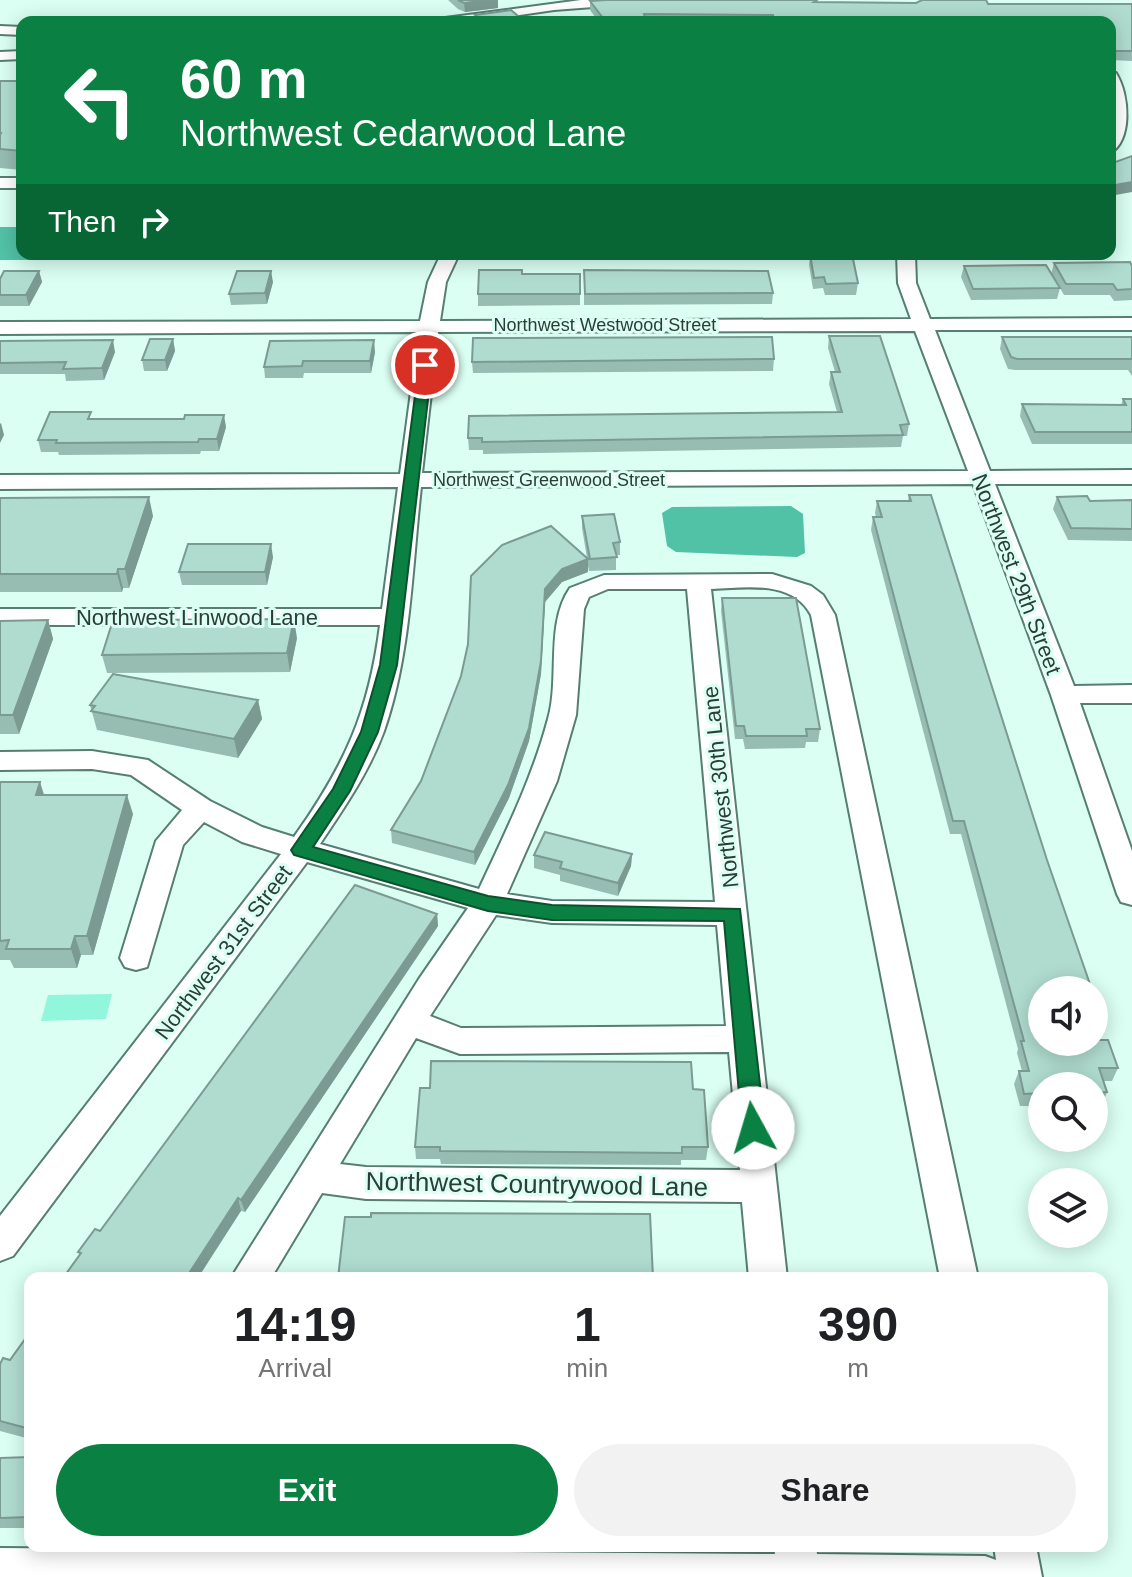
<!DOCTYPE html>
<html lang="en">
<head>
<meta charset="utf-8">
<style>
	body { margin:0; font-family:Arial,sans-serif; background:#f2f2f2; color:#202124; height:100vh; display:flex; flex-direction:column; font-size:30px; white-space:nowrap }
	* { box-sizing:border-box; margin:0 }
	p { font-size:26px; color:#757577 }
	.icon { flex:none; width:44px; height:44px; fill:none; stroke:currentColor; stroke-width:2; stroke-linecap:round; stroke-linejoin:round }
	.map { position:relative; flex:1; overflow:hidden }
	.details { position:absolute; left:24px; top:1272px; width:1084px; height:280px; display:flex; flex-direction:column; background:#fff; border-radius:16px; box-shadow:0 4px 20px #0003 }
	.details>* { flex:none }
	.hud { position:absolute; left:16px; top:16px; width:1100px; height:244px; border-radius:16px; box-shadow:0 4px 20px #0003; background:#0b8043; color:#fff; overflow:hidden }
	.controls { position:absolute; left:1028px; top:976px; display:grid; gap:16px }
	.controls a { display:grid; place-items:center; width:80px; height:80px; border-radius:50%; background:#fff; box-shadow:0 4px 20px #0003; font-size:40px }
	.pin { position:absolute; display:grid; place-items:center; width:68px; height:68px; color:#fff; margin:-34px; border:4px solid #fff; border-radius:50%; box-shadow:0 2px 8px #0007 }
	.me { position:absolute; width:88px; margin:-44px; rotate:354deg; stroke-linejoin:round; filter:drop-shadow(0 0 6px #0008) }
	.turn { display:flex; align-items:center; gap:28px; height:168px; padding:0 32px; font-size:36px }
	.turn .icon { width:104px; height:104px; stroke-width:2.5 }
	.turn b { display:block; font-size:56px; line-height:68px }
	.then { display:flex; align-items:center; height:76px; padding:0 32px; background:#0003; gap:16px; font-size:30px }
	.eta { display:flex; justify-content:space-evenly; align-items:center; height:136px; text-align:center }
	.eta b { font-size:48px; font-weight:600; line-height:56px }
	.action { display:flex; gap:16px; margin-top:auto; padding:16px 32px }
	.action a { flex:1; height:92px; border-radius:48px; background:#0b8043; color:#fff; font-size:32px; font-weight:600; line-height:92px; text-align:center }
	.action a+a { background:#f2f2f2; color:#202124 }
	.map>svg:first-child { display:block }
</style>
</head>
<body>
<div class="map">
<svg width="1132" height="1577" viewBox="0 0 1132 1577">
	<rect width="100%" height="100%" fill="#dbfff3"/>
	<path fill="#91f6db" d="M 112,994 L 106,1019 L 41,1021 L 48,995 Z"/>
	<g fill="#52c2a7">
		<path d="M 0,227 L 22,227 L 22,254 L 407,254 L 403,260 L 0,260 Z"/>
		<path d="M 791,506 L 803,514 L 805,553 L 797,557 L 676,552 L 667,546 L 662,513 L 672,507 Z"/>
	</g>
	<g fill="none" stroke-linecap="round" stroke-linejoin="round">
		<defs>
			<g id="minor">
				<path d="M 581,0 L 640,0 L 633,4 L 554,10 L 472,22 L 438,22 L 445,18 Z"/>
				<path d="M 0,26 L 22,27 L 22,35 L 0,34 Z"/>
				<path d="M 22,51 L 22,59 L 0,60 L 0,52 Z"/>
				<path d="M 1111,72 L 1116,73 C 1130,95 1132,142 1110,153 L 1116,115 L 1110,89 Z"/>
				<rect x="0" y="178" width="22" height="10"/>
				<path d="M 441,254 L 459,254 L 446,282 L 440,321 L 911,319 L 898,283 L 897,254 L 915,254 L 916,283 L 930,319 L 1132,318 L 1132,330 L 935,330 L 990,471 L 1132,470 L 1132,484 L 995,484 L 1074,686 L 1132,685 L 1132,703 L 1080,703 L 1132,851 L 1132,905 L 1121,902 L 1117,894 L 1051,695 L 973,484 L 421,487 C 412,567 411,654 384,731 C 369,772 344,808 320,844 L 479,889 C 505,833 532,779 548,719 C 560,678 545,624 570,588 L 604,575 L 772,574 L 811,586 L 823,595 L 835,615 L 978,1278 L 940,1278 L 811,615 C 792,579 745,588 711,589 L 787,1278 L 749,1278 L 742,1202 L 366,1199 L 322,1193 L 271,1278 L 231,1278 L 419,979 L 468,908 L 307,862 L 13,1256 L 0,1261 L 0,1216 L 281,854 L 242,842 L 204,822 L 183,845 L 147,967 L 136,970 L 125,967 L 120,958 L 156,841 L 182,810 L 131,775 L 92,769 L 0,770 L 0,752 L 92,751 L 148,760 L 210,801 L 262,827 L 294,837 C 345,765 369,712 380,625 L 0,625 L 0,609 L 382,609 L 398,487 L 0,489 L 0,475 L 400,474 L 419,332 L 0,334 L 0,322 L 420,321 L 428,282 ZM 915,331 L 968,471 L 422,473 L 438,332 ZM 608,589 L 687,589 L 715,902 L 552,901 L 507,894 L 557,781 L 576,715 L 584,609 L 589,597 ZM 496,915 L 552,923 L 717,925 L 726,1026 L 461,1028 L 430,1016 ZM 416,1038 L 460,1054 L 729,1052 L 740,1170 L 366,1167 L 340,1164 Z"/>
				<path d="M 774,1546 L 816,1546 L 817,1554 L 985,1556 L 996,1560 L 994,1546 L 1036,1546 L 1042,1577 L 0,1577 L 0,1548 L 775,1554 Z"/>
			</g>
		</defs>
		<use href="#minor" stroke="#567e73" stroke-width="4"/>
		<use href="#minor" fill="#fff" fill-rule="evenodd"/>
	</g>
	<g fill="#97bdb2">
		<path d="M 448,0 L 498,0 L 498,8 L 465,12 L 458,9 Z"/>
		<path d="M 590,1 L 1132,4 L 1132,61 L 1110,60 L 1110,22 L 599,22 L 590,10 Z"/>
		<path d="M 0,81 L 22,81 L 22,170 L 0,168 Z"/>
		<path d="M 810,254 L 858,283 L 856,295 L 825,295 L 823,288 L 813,289 L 809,265 Z"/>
		<path d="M 1054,263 L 1132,266 L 1132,300 L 1114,301 L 1110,295 L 1064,295 L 1060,288 L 1057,299 L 971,300 L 961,277 L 964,266 L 1051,274 Z"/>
		<path d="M 584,270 L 773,293 L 772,304 L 584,305 Z"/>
		<path d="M 39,271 L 42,282 L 29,306 L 0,306 L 0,279 Z"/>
		<path d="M 522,274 L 580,274 L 580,305 L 478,306 L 478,294 Z"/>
		<path d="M 273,282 L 267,304 L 231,305 L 229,294 Z"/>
		<path d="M 829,336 L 909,424 L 907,436 L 903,436 L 901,447 L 483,454 L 483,450 L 469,450 L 468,438 L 837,412 L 829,384 L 831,372 L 835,372 L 828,348 Z"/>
		<path d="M 1002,337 L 1132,337 L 1132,376 L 1128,370 L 1015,370 L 1008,369 L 1000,349 Z"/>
		<path d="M 173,339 L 175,351 L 167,371 L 144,371 L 142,360 Z"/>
		<path d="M 0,341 L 115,352 L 104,380 L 66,381 L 65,374 L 0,374 Z"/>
		<path d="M 375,352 L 371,373 L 304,373 L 303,378 L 265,378 L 264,367 Z"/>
		<path d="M 774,359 L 773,371 L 473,373 L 472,362 Z"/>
		<path d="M 1123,399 L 1132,399 L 1132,444 L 1032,444 L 1020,416 L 1022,404 L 1121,405 Z"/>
		<path d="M 93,419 L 226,427 L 219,451 L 201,451 L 200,454 L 59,455 L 58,452 L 41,452 L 38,440 Z"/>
		<path d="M 909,495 L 1042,990 L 1118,1068 L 1112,1081 L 1104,1081 L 1107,1092 L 1102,1105 L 1094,1105 L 1094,1086 L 1042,1086 L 1042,1106 L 1020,1106 L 1014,1084 L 1019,1071 L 1022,1071 L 1017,1053 L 1018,1049 L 961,834 L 950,834 L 871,530 L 873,517 L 876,517 L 875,513 L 877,501 L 908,501 Z"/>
		<path d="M 1057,497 L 1090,501 L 1132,500 L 1132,541 L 1068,540 L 1053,509 Z"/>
		<path d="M 0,498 L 153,516 L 129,588 L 123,588 L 122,592 L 0,592 Z"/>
		<path d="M 582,516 L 620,542 L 620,555 L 616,555 L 616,570 L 589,571 L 588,566 L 588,572 L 562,582 L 545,602 L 541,674 L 529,741 L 509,798 L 475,865 L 392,843 L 391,830 L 421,781 L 461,676 L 587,558 L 582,528 Z"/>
		<path d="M 273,557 L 267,585 L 182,585 L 179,572 Z"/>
		<path d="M 722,598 L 820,729 L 818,742 L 806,742 L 805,748 L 745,749 L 743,739 L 735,739 L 721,611 Z"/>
		<path d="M 48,620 L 53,639 L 19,734 L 0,734 L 0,621 Z"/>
		<path d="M 297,638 L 290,672 L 107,673 L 102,655 Z"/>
		<path d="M 258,700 L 262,719 L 238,758 L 97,730 L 90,705 Z"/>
		<path d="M 0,782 L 44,795 L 133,814 L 93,955 L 81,955 L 77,968 L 14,968 L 10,960 L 0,960 Z"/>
		<path d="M 632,854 L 631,866 L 618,896 L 560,881 L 560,875 L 534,868 L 534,855 Z"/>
		<path d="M 437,914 L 438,926 L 245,1212 L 241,1211 L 80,1256 L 78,1252 Z"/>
		<path d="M 693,1089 L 708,1147 L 706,1160 L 681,1160 L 681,1165 L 441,1164 L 440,1159 L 416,1159 L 415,1147 Z"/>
		<path d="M 30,1332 L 30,1439 L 0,1431 L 0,1364 L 10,1360 Z"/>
		<path d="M 30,1457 L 30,1528 L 0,1528 L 0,1458 Z"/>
	</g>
	<g fill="#7b9a91">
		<path d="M 490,0 L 498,0 L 498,8 L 465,12 L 464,3 Z"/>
		<path d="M 1132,182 L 1132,192 L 1110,196 L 1110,186 Z"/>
		<path d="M 39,271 L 42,282 L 29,306 L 26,295 Z"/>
		<path d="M 271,271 L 273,282 L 267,304 L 265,293 Z"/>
		<path d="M 173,339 L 175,351 L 167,371 L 165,360 Z"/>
		<path d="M 113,340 L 115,352 L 104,380 L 102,368 Z"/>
		<path d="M 374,340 L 375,352 L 371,373 L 370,361 Z"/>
		<path d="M 224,415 L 226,427 L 219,451 L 217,439 Z"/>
		<path d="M 1,423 L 4,435 L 0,443 L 0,424 Z"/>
		<path d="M 149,497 L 153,516 L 129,588 L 125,569 Z"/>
		<path d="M 271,544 L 273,557 L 267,585 L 265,572 Z"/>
		<path d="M 588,559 L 588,572 L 562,582 L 545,602 L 541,674 L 529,741 L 509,798 L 475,865 L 474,852 L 545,589 L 562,569 Z"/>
		<path d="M 118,569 L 123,588 L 122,592 L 117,574 Z"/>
		<path d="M 294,619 L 297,638 L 290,672 L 287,653 Z"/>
		<path d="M 48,620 L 53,639 L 19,734 L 13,715 Z"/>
		<path d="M 258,700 L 262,719 L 238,758 L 234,739 Z"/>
		<path d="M 40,782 L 46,801 L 36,795 Z"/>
		<path d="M 127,795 L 133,814 L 93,955 L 87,936 Z"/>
		<path d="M 632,854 L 631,866 L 618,896 L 618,883 Z"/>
		<path d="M 437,914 L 438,926 L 245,1212 L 241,1200 Z"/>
		<path d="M 75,936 L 81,955 L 77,968 L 71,949 Z"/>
		<path d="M 238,1198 L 241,1211 L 198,1278 L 186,1278 Z"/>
	</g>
	<g fill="#b0dccf" stroke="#7b9a91" stroke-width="2">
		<path d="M 458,0 L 490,0 L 464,3 Z"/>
		<path d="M 607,0 L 817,0 L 814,2 L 916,3 L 922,0 L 986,0 L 988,4 L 1132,4 L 1132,51 L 1110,51 L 1110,22 L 775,22 L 773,15 L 644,14 L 646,22 L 609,22 L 608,18 L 603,18 L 590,1 Z"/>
		<path d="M 511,10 L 525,22 L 482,22 L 475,15 Z"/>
		<path d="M 0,81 L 22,81 L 22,151 L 0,149 L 0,135 L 1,133 L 0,133 Z"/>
		<path d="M 1132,156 L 1132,182 L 1110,186 L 1110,164 Z"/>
		<path d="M 810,254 L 852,254 L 858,283 L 826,284 L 824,277 L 814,278 Z"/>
		<path d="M 1130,262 L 1132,266 L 1132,289 L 1117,290 L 1113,284 L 1066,284 L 1054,263 Z"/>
		<path d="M 1046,265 L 1060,288 L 973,289 L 964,266 Z"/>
		<path d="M 479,270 L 522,270 L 522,274 L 580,274 L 580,294 L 478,294 Z"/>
		<path d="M 584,270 L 768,271 L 773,293 L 585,294 Z"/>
		<path d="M 4,271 L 39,271 L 26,295 L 0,295 L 0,279 Z"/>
		<path d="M 237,271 L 271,271 L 265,293 L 229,294 Z"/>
		<path d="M 829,336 L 880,336 L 909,424 L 900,425 L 903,435 L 482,442 L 482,438 L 468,438 L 469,416 L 842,412 L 831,372 L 840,372 Z"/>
		<path d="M 772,337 L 774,359 L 472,362 L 473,338 Z"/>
		<path d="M 1002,337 L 1132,337 L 1132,359 L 1017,359 L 1011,357 Z"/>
		<path d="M 150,339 L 173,339 L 165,360 L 142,360 Z"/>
		<path d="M 113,340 L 102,368 L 63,369 L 66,362 L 0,363 L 0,341 Z"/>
		<path d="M 374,340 L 370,361 L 303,361 L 302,366 L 264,367 L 270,341 Z"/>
		<path d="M 1123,399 L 1132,399 L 1132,432 L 1035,432 L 1022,404 L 1126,405 Z"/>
		<path d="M 50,412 L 91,412 L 88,419 L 184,419 L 185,415 L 224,415 L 217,439 L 199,439 L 198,442 L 56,443 L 57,440 L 38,440 Z"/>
		<path d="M 909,495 L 931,495 L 1047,860 L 1092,990 L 1042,990 L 1042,1042 L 1094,1042 L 1094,1040 L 1108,1040 L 1118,1068 L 1099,1068 L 1107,1092 L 1094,1093 L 1094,1086 L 1042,1086 L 1042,1093 L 1024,1094 L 1019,1071 L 1029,1071 L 1021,1041 L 1024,1041 L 964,821 L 953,821 L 873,517 L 882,517 L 877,501 L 911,501 Z"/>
		<path d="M 1087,496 L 1090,501 L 1132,500 L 1132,529 L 1071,528 L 1057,497 Z"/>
		<path d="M 149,497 L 125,569 L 118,569 L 117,574 L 0,574 L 0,498 Z"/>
		<path d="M 614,514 L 620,542 L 613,543 L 617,557 L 590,559 L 582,516 Z"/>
		<path d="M 551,526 L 588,559 L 562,569 L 545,589 L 541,661 L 529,728 L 508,785 L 474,852 L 391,830 L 421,781 L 461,676 L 468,644 L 471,576 L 502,545 Z"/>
		<path d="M 188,544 L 271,544 L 265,572 L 179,572 Z"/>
		<path d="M 722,598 L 796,598 L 820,729 L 806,729 L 807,736 L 746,736 L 744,726 L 736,726 Z"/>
		<path d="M 294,619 L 287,653 L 102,655 L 113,620 Z"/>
		<path d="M 48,620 L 13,715 L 0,715 L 0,621 Z"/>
		<path d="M 113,674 L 258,700 L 234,739 L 91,711 L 95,706 L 90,705 Z"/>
		<path d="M 0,782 L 40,782 L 36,795 L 127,795 L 87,936 L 75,936 L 71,949 L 6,949 L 9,940 L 0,941 Z"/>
		<path d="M 545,832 L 632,854 L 618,883 L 560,868 L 562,862 L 534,855 Z"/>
		<path d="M 355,885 L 437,914 L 241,1200 L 238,1198 L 186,1278 L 63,1278 L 81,1253 L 78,1252 L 95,1229 L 100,1231 Z"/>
		<path d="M 431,1061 L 691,1062 L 693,1089 L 704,1090 L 708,1147 L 682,1147 L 682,1153 L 440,1151 L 440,1147 L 415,1147 L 420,1088 L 430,1088 Z"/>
		<path d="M 371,1213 L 650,1214 L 653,1278 L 338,1278 L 345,1217 L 371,1217 Z"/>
		<path d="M 30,1332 L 30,1429 L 0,1421 L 0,1364 L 3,1358 L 10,1360 Z"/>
		<path d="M 30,1457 L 30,1517 L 0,1518 L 0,1458 Z"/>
	</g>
	<path fill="#0b8043" stroke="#07532c" stroke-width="2" d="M 425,362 L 432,365 L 397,665 L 378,732 L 350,791 L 313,847 L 488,896 L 552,905 L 740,909 L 765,1128 L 761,1134 L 753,1137 L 745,1134 L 742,1128 L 724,921 L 552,920 L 488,911 L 294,855 L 291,850 L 333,789 L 361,732 L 380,665 L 419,365 Z"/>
	<g text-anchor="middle" stroke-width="6" stroke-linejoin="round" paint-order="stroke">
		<g font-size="18" fill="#2c3d38" stroke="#dbfff3">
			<text x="605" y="331">Northwest Westwood Street</text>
			<text x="549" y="486">Northwest Greenwood Street</text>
		</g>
		<g font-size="22" fill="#2c3d38" stroke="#dbfff3">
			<text transform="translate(1017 574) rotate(69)" y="8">Northwest 29th Street</text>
			<text x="197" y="625">Northwest Linwood Lane</text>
			<text transform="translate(720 787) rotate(-96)" y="8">Northwest 30th Lane</text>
			<text transform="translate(223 952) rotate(-53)" y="8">Northwest 31st Street</text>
		</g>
		<g font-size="26" fill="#2c3d38" stroke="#dbfff3">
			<text transform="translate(537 1184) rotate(1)" y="9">Northwest Countrywood Lane</text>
		</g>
	</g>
</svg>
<div class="controls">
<a><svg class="icon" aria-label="sound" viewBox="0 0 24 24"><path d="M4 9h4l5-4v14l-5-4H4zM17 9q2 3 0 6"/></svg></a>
<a><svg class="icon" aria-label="search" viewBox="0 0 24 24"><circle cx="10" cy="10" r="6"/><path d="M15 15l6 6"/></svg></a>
<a><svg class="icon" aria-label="layers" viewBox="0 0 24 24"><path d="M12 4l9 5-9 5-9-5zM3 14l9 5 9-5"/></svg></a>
</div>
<div class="pin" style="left:425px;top:365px;background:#d93025"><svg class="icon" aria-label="arrive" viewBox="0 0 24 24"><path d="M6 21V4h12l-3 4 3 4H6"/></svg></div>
<svg class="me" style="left:753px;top:1128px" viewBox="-20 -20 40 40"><circle r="19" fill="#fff"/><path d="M0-13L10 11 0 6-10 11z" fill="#0b8043"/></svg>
<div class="hud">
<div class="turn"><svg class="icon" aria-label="left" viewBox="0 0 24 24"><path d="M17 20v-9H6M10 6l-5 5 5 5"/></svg><div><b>60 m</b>Northwest Cedarwood Lane</div></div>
<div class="then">Then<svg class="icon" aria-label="right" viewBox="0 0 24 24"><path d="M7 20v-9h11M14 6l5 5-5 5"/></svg></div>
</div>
<section class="details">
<div class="eta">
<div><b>14:19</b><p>Arrival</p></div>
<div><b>1</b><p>min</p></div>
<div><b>390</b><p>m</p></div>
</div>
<div class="action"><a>Exit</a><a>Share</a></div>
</section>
</div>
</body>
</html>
